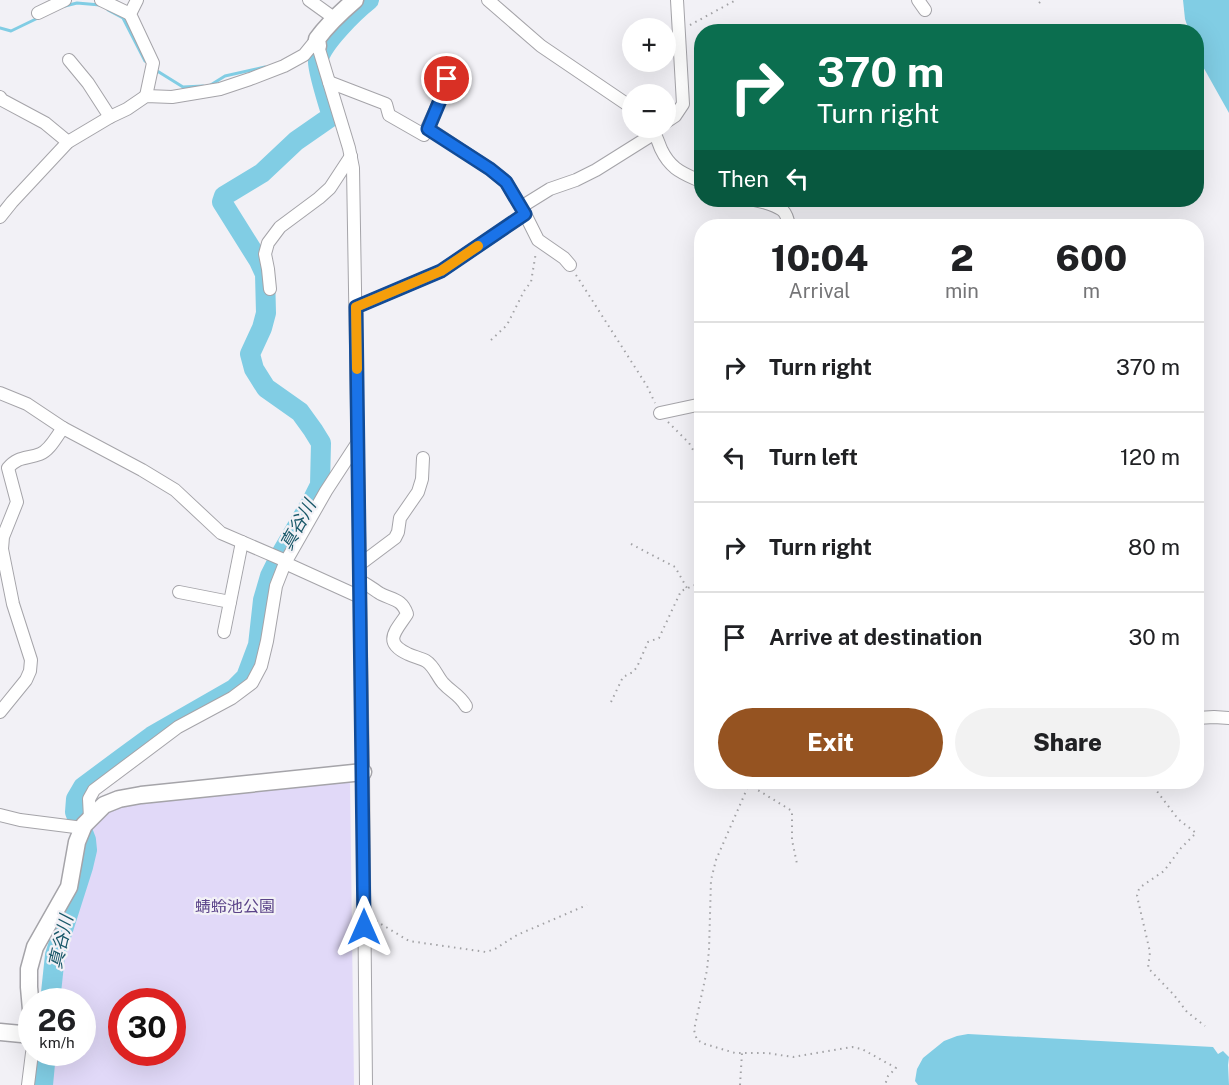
<!DOCTYPE html>
<html lang="en">
<head>
<meta charset="utf-8">
<style>
	body { margin:0; font-family:"Public Sans","Noto Sans JP",sans-serif; background:#f2f2f2; color:#202124; height:100vh; display:flex; flex-direction:column; font-size:22px; white-space:nowrap }
	* { box-sizing:border-box; margin:0 }
	p { font-size:20px; color:#757577 }
	.icon { flex:none; width:33px; height:33px; fill:none; stroke:currentColor; stroke-width:2; stroke-linecap:round; stroke-linejoin:round }
	.map { position:relative; flex:1; overflow:hidden }
	.drawer { position:absolute; left:694px; top:219px; width:510px; height:570px; display:flex; flex-direction:column; background:#fff; border-radius:24px; box-shadow:0 6px 24px #0002 }
	.drawer>* { flex:none }
	.hud { position:absolute; left:694px; top:24px; width:510px; height:183px; border-radius:24px; box-shadow:0 6px 24px #0002; background:#0b6e4f; color:#fff; overflow:hidden }
	.controls { position:absolute; left:622px; top:18px; display:grid; gap:12px }
	.controls a { display:grid; place-items:center; width:54px; height:54px; border-radius:50%; background:#fff; box-shadow:0 6px 24px #0002; font-size:30px }
	.speed { position:absolute; left:18px; top:988px; display:flex; gap:12px; font-size:30px; font-weight:700; text-align:center }
	.speed>* { display:grid; place-content:center; width:78px; height:78px; border-radius:50%; background:#fff; box-shadow:0 6px 24px #0002; line-height:1 }
	.speed small { font-size:15px; font-weight:400 }
	.speed .limit { border:9px solid #d22; background:#fff; color:#111 }
	.pin { position:absolute; display:grid; place-items:center; width:51px; height:51px; color:#fff; margin:-26px; border:3px solid #fff; border-radius:50%; box-shadow:0 2px 6px #0007 }
	.me { position:absolute; width:66px; margin:-33px; rotate:0deg; stroke-linejoin:round; filter:drop-shadow(0 0 4px #0008) }
	.turn { display:flex; align-items:center; gap:21px; height:126px; padding:0 24px; font-size:27px }
	.turn .icon { width:78px; height:78px; stroke-width:2.5 }
	.turn b { display:block; font-size:42px; line-height:51px }
	.then { display:flex; align-items:center; height:57px; padding:0 24px; background:#0003; gap:12px; font-size:22px }
	.eta { display:flex; justify-content:space-evenly; align-items:center; height:102px; text-align:center }
	.eta b { font-size:36px; font-weight:800; line-height:42px }
	.button { display:flex; gap:12px; margin-top:auto; padding:12px 24px }
	.button a { flex:1; height:69px; border-radius:36px; background:#955321; color:#fff; font-size:24px; font-weight:800; line-height:69px; text-align:center }
	.button a+a { background:#f2f2f2; color:#202124 }
	ul { padding:0; list-style:none }
	li { display:flex; align-items:center; gap:18px; height:90px; padding:0 24px; border-top:2px solid #e0e0e0 }
	li div { flex:1 }
	li b { display:block; font-size:22px }
	li em { font-style:normal }
	.map>svg:first-child { display:block }
</style>
</head>
<body>
<div class="map">
<svg width="1229" height="1085" viewBox="0 0 1229 1085">
	<rect width="100%" height="100%" fill="#f2f1f6"/>
	<path fill="#e1d9f8" fill-rule="evenodd" d="M 344,777 L 350,782 L 354,1085 L 46,1085 L 49,1053 L 82,1053 L 82,1002 L 54,1002 L 59,955 L 89,862 L 91,851 L 88,832 L 103,815 L 120,805 ZM 122,1002 L 172,1002 L 172,1053 L 122,1053 Z"/>
	<g fill="#81cde4">
		<path d="M 1183,0 L 1229,0 L 1229,113 L 1197,56 L 1197,32 L 1189,31 L 1185,19 Z"/>
		<path d="M 968,1034 L 1213,1047 L 1218,1054 L 1223,1051 L 1229,1057 L 1228,1065 L 1229,1085 L 918,1085 L 915,1081 L 917,1069 L 923,1058 L 944,1041 L 957,1036 Z"/>
	</g>
	<g fill="none" stroke-linecap="round" stroke-linejoin="round">
		<g stroke="#81cde4" stroke-width="3">
			<path d="M 65,6 L 77,3 L 100,5"/>
			<path d="M 108,10 L 123,18 L 145,61"/>
			<path d="M 0,28 L 11,31 L 40,17"/>
			<path d="M 154,69 L 183,87 L 203,86"/>
			<path d="M 209,86 L 225,76 L 265,67"/>
		</g>
		<g stroke="#81cde4" stroke-width="20">
			<path d="M 50,1002 L 55,955 L 83,867 L 87,850 L 86,840 L 75,812 L 76,799 L 83,787 L 122,758 L 152,736 L 234,689 L 246,677 L 258,645 L 263,600 L 270,576 L 281,554 L 312,501 L 320,485 L 321,443 L 313,430 L 300,412 L 266,388 L 254,369 L 250,354 L 262,328 L 266,313 L 265,274 L 259,261 L 222,202 L 224,196 L 262,173 L 296,141 L 332,116 C 329,107 317,68 318,61 C 322,43 354,12 369,0"/>
			<path d="M 43,1085 L 46,1053"/>
		</g>
		<defs>
			<g id="street">
				<path d="M 101,0 L 130,14"/>
				<path d="M 137,0 L 130,14 L 153,63 L 146,96"/>
				<path d="M 309,0 L 334,18"/>
				<path d="M 488,0 L 541,46 L 628,105 L 633,110"/>
				<path d="M 918,0 L 925,10"/>
				<path d="M 38,13 L 65,0"/>
				<path d="M 318,46 L 349,148 L 353,168 L 363,772 L 366,1085"/>
				<path d="M 69,60 L 88,83 L 110,117"/>
				<path d="M 329,82 L 386,104 L 389,115 L 424,135 L 441,98 L 447,79"/>
				<path d="M 0,97 L 2,100 L 45,123 L 68,142"/>
				<path d="M 666,122 L 675,116 L 683,104 L 677,0"/>
				<path d="M 428,128 L 490,169 L 506,182 L 525,214 L 538,240 L 564,258 L 570,265"/>
				<path d="M 651,128 C 656,134 658,142 661,149 C 671,170 683,173 702,182"/>
				<path d="M 754,200 L 767,203 L 773,201"/>
				<path d="M 767,203 C 782,209 786,209 789,226"/>
				<path d="M 521,207 L 550,189 L 576,180 L 596,170 L 655,133"/>
				<path d="M 0,217 L 12,202 L 68,142 L 110,117 L 127,109 L 146,96 L 172,97 L 220,89 L 250,79 L 284,66 L 304,55 L 317,39"/>
				<path d="M 270,289 L 268,269 L 265,254 L 268,243 L 280,227 L 319,198 L 330,188 L 351,156"/>
				<path d="M 356,307 L 441,271 L 525,214"/>
				<path d="M 0,393 L 27,404 L 63,428 L 142,470 L 175,490 L 221,533 L 286,561"/>
				<path d="M 660,413 L 702,404"/>
				<path d="M 285,563 L 360,597"/>
				<path d="M 359,565 L 395,538 L 398,532 L 400,518 L 418,492 L 422,479 L 423,458"/>
				<path d="M 359,580 C 367,584 374,590 381,594 C 393,600 402,599 407,614 C 396,631 382,642 408,654 C 414,657 421,658 426,661 C 434,666 437,676 443,683 C 452,693 459,694 466,706"/>
				<path d="M 179,592 L 230,602"/>
				<path d="M 224,632 L 242,542"/>
				<path d="M 0,712 L 26,680 L 30,671 L 31,660 L 13,604 L 2,549 L 3,537 L 17,502 L 8,468 C 18,456 27,459 40,454 C 50,450 56,437 63,428"/>
				<path d="M 1197,718 L 1214,717 L 1229,718"/>
				<path d="M 0,815 L 20,820 L 83,828"/>
				<path d="M 90,818 L 89,799 L 94,790 L 178,727 L 232,698 L 252,683 L 261,666 L 267,641 L 276,586 L 285,563 L 326,491 L 358,442"/>
				<path d="M 28,1085 L 32,1053"/>
			</g>
			<g id="secondary">
				<path d="M 318,46 L 317,39 C 328,24 341,12 355,0"/>
				<path d="M 32,1021 L 29,987 L 29,969 L 35,947 L 69,887 L 77,842 L 84,825 L 104,805 L 119,799 L 141,795 L 363,772"/>
				<path d="M 0,1032 L 32,1035"/>
			</g>
		</defs>
		<use href="#street" stroke="#a5a4a9" stroke-width="14"/>
		<use href="#secondary" stroke="#a5a4a9" stroke-width="19"/>
		<g stroke="#a2a2a5" stroke-width="2" stroke-dasharray="1.5 4.5" stroke-linecap="butt">
			<path d="M 1039,3 L 1042,0"/>
			<path d="M 690,25 L 736,0"/>
			<path d="M 576,275 L 647,386 L 655,403"/>
			<path d="M 491,340 L 507,325 L 524,291 L 531,282 L 536,252"/>
			<path d="M 668,422 L 689,443 L 702,465"/>
			<path d="M 631,544 L 675,567 L 687,588"/>
			<path d="M 611,702 L 623,677 L 633,672 L 637,667 L 648,642 L 659,638 L 681,591 L 702,582"/>
			<path d="M 750,782 L 716,860 L 711,880 L 709,950 L 707,970 L 694,1030 L 697,1040 L 705,1044 L 735,1053 L 767,1053 L 793,1057 L 852,1047 L 862,1049 L 896,1068 L 888,1076 L 885,1085"/>
			<path d="M 1150,782 L 1178,819 L 1196,833 L 1181,848 L 1164,871 L 1142,886 L 1139,889 L 1137,896 L 1150,952 L 1148,968 L 1174,995 L 1187,1012 L 1205,1026"/>
			<path d="M 748,784 L 792,811 L 792,840 L 797,864"/>
			<path d="M 376,921 L 409,941 L 486,952 L 495,949 L 517,935 L 587,905"/>
			<path d="M 740,1085 L 742,1053"/>
		</g>
		<use href="#street" stroke="#fff" stroke-width="12"/>
		<use href="#secondary" stroke="#fff" stroke-width="16"/>
	</g>
	<g fill="none" stroke-linecap="round" stroke-linejoin="round">
		<defs>
			<path id="route" d="M 364,927 L 356,307 L 441,271 L 525,214 L 506,182 L 490,169 L 428,129 L 441,98 L 447,79"/>
		</defs>
		<use href="#route" stroke="#114b97" stroke-width="15"/>
		<use href="#route" stroke="#1a73e8" stroke-width="10"/>
		<path stroke="#f59e0b" stroke-width="10" d="M 357,369 L 356,307 L 441,271 L 478,246"/>
	</g>
	<g text-anchor="middle" stroke-width="4.5" stroke-linejoin="round" paint-order="stroke">
		<g font-size="16" fill="#5b4489" stroke="#f2f1f6">
			<text x="235" y="912">蜻蛉池公園</text>
		</g>
		<g font-size="18" font-style="italic" fill="#1a5869" stroke="#f2f1f6">
			<text transform="translate(298 525) rotate(-61)" y="6">真谷川</text>
			<text transform="translate(61 942) rotate(-77)" y="6">真谷川</text>
		</g>
	</g>
</svg>
<div class="controls">
<a>+</a>
<a>−</a>
</div>
<div class="speed"><div>26<small>km/h</small></div><div class="limit">30</div></div>
<div class="pin" style="left:447px;top:79px;background:#d93025"><svg class="icon" aria-label="arrive" viewBox="0 0 24 24"><path d="M6 21V4h12l-3 4 3 4H6"/></svg></div>
<svg class="me" style="left:364px;top:927px" viewBox="-20 -20 40 40"><path d="M0-17L14 15 0 8-14 15z" fill="#1a73e8" stroke="#fff" stroke-width="4"/></svg>
<div class="hud">
<div class="turn"><svg class="icon" aria-label="right" viewBox="0 0 24 24"><path d="M7 20v-9h11M14 6l5 5-5 5"/></svg><div><b>370 m</b>Turn right</div></div>
<div class="then">Then<svg class="icon" aria-label="left" viewBox="0 0 24 24"><path d="M17 20v-9H6M10 6l-5 5 5 5"/></svg></div>
</div>
<section class="drawer">
<div class="eta">
<div><b>10:04</b><p>Arrival</p></div>
<div><b>2</b><p>min</p></div>
<div><b>600</b><p>m</p></div>
</div>
<ul>
<li><svg class="icon" aria-label="right" viewBox="0 0 24 24"><path d="M7 20v-9h11M14 6l5 5-5 5"/></svg><div><b>Turn right</b></div><em>370 m</em></li>
<li><svg class="icon" aria-label="left" viewBox="0 0 24 24"><path d="M17 20v-9H6M10 6l-5 5 5 5"/></svg><div><b>Turn left</b></div><em>120 m</em></li>
<li><svg class="icon" aria-label="right" viewBox="0 0 24 24"><path d="M7 20v-9h11M14 6l5 5-5 5"/></svg><div><b>Turn right</b></div><em>80 m</em></li>
<li><svg class="icon" aria-label="arrive" viewBox="0 0 24 24"><path d="M6 21V4h12l-3 4 3 4H6"/></svg><div><b>Arrive at destination</b></div><em>30 m</em></li>
</ul>
<div class="button"><a>Exit</a><a>Share</a></div>
</section>
</div>
</body>
</html>
